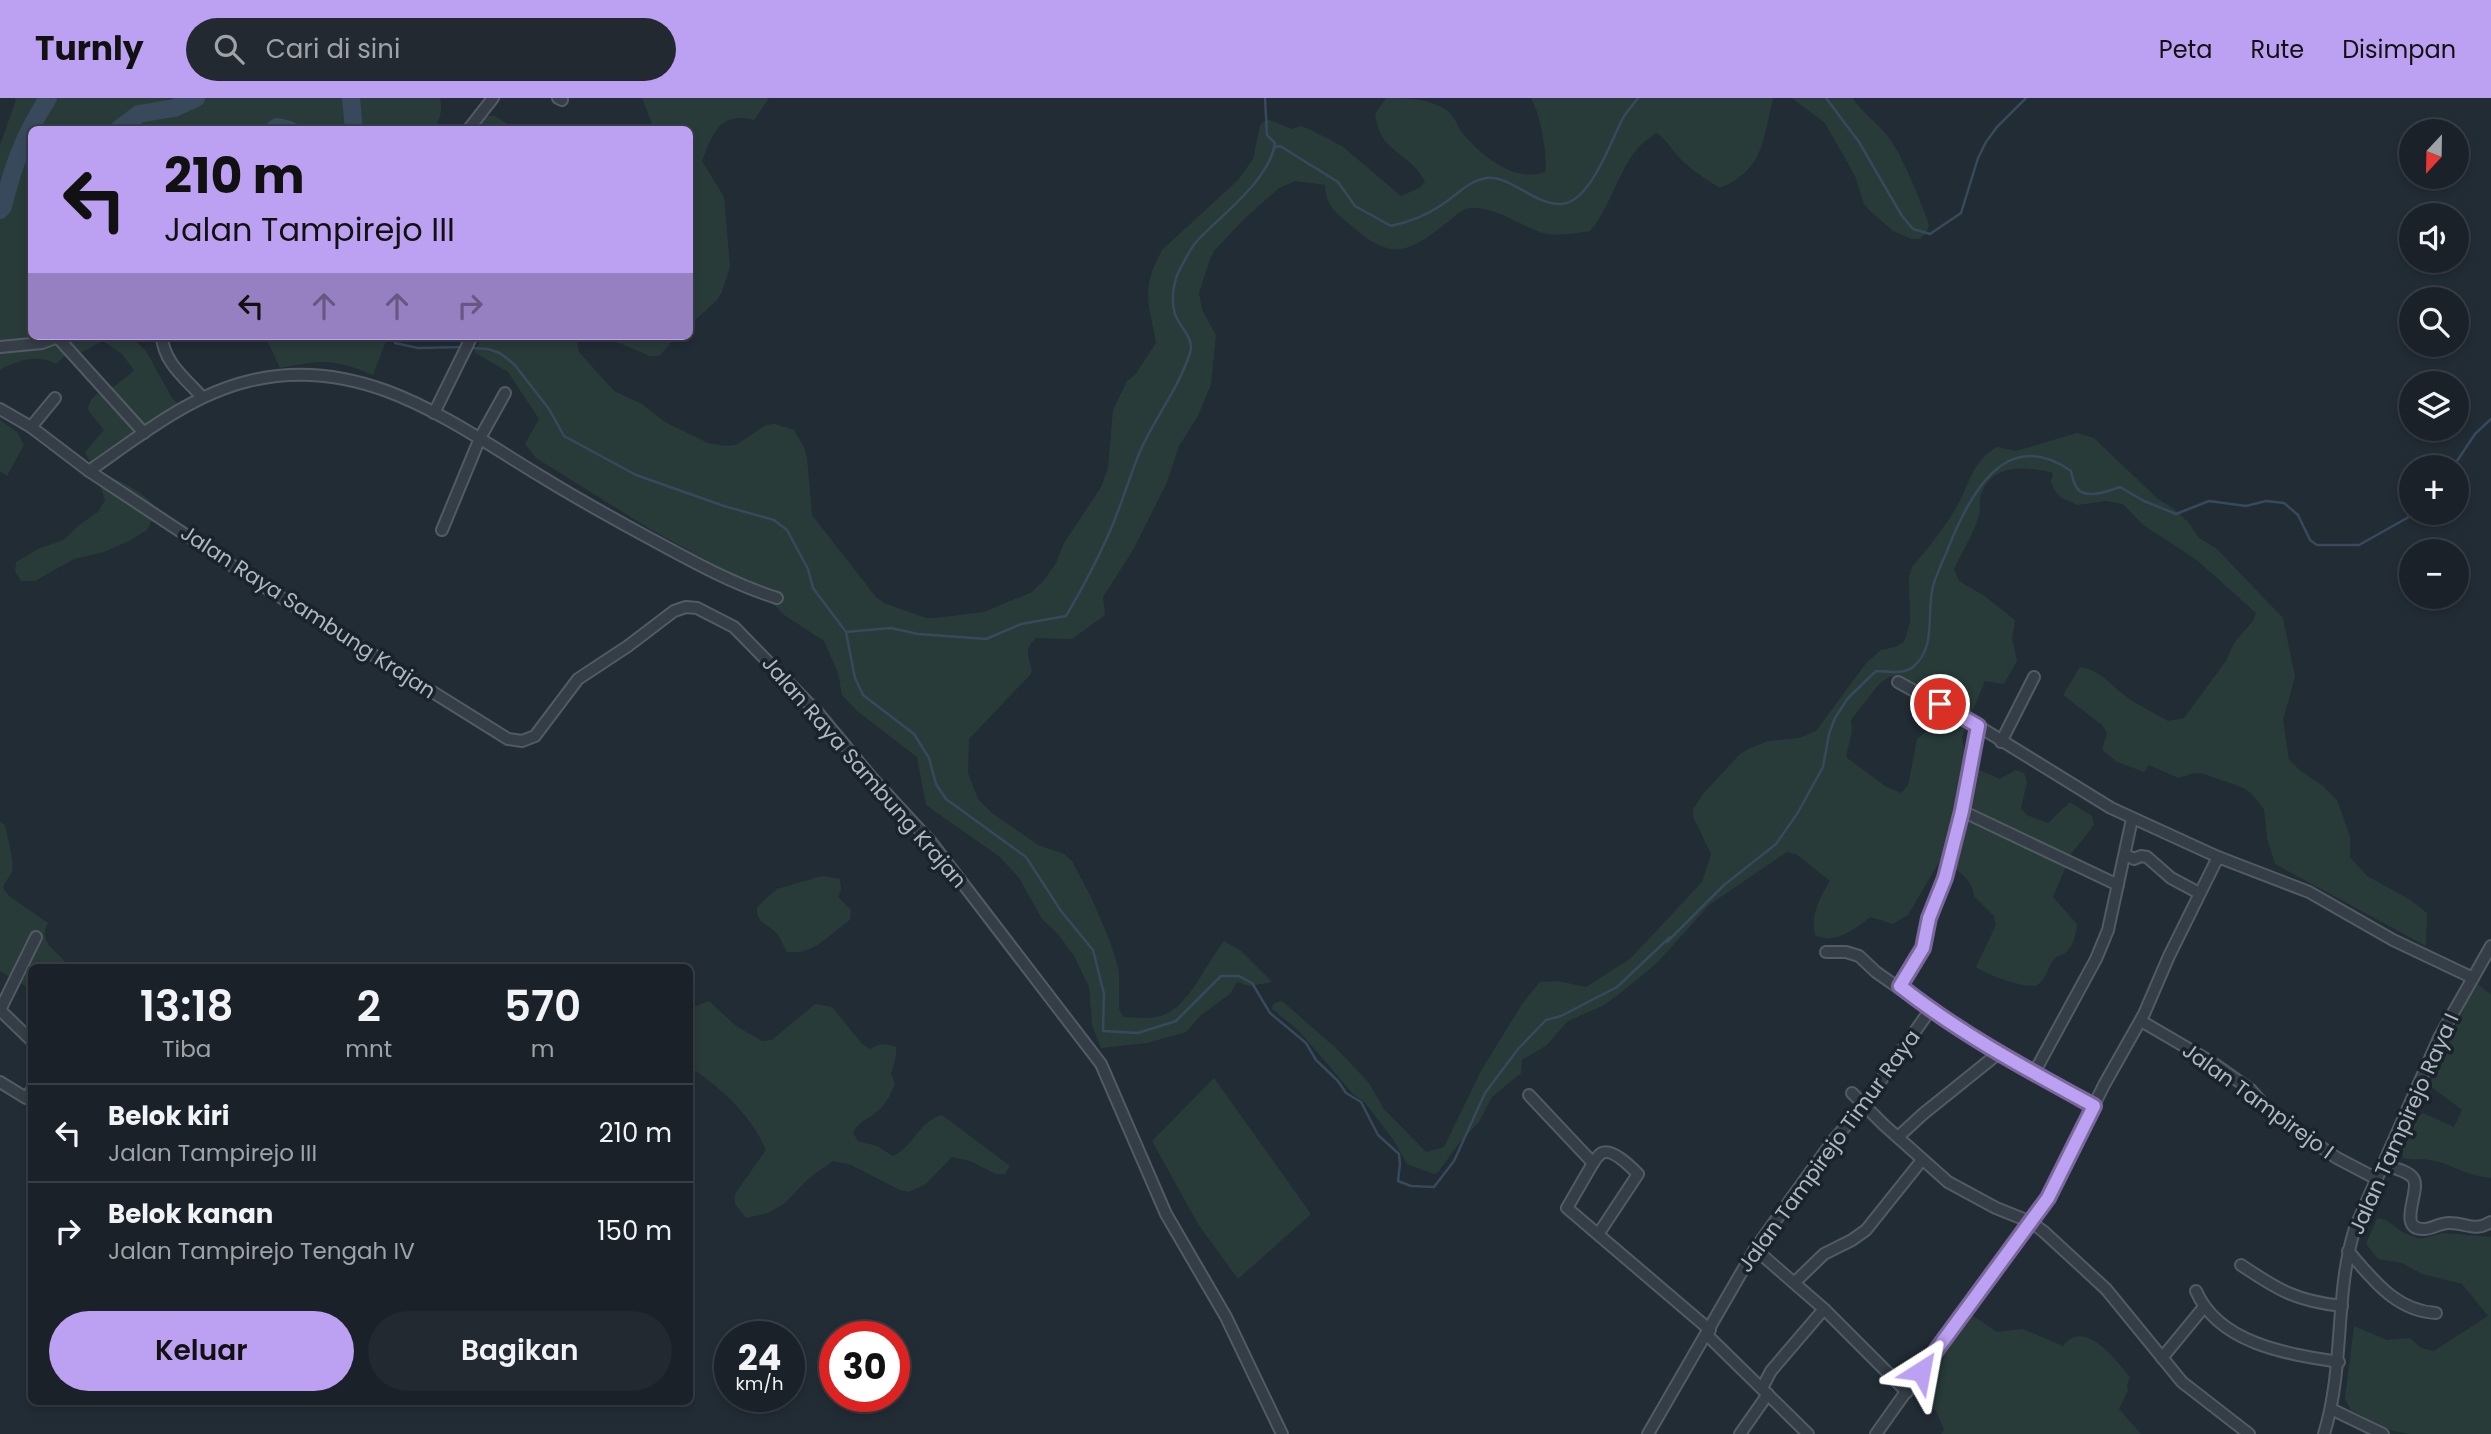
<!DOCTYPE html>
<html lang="id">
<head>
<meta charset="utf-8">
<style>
	body { margin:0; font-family:Poppins,sans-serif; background:#232930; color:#f1f3f6; height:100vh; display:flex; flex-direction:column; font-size:26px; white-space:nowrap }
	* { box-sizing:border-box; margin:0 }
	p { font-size:23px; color:#9fa3a8 }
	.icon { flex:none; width:38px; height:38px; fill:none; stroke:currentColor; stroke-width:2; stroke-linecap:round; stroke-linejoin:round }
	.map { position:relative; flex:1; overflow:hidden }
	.drawer { position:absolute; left:28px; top:866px; width:665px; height:441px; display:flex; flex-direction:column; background:#1a2128; border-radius:10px; box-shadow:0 4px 10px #0003,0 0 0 2px #383e45 }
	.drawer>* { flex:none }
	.guide { position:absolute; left:28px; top:28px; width:665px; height:214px; border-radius:10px; box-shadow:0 4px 10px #0003,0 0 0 2px #383e45; background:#bca0f2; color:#111; overflow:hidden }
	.needle { width:46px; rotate:202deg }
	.buttons { position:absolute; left:2399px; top:21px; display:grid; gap:14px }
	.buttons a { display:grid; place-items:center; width:70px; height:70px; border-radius:50%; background:#1a2128; box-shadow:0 4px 10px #0003,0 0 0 2px #383e45; font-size:35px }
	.speed { position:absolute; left:714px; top:1223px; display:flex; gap:14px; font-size:35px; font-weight:700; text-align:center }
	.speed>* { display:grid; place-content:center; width:91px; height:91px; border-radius:50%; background:#1a2128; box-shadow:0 4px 10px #0003,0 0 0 2px #383e45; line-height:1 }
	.speed small { font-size:18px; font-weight:400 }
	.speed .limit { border:10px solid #d22; background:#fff; color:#111 }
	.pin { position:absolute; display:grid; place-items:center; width:60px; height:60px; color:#fff; margin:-30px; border:4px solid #fff; border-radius:50%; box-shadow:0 2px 7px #0007 }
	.me { position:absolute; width:77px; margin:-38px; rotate:34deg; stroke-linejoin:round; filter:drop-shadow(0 0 5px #0008) }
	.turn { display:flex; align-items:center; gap:24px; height:147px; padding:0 21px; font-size:32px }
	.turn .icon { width:91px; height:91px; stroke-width:2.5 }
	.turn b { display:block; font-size:49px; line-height:60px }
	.lanes { display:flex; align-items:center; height:66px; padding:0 21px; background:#0003; justify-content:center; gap:35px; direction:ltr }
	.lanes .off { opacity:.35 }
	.eta { display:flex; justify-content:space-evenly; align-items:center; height:119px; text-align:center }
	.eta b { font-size:42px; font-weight:600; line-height:49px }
	.primary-button { display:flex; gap:14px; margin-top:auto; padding:14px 21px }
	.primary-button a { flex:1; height:80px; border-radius:42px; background:#bca0f2; color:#111; font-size:28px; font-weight:600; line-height:80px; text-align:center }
	.primary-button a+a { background:#232930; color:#f1f3f6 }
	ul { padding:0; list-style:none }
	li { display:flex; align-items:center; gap:21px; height:98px; padding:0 21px; border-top:2px solid #383e45 }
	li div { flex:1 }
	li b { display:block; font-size:26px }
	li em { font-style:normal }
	header { display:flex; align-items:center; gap:42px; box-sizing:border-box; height:98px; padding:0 35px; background:#bca0f2; color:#111 }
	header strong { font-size:33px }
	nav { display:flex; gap:38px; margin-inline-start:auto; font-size:24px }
	.search { width:490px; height:63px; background:#232930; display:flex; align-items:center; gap:18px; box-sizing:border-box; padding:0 24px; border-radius:38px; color:#9fa3a8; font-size:26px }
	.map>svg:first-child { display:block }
</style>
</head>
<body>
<header>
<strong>Turnly</strong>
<div class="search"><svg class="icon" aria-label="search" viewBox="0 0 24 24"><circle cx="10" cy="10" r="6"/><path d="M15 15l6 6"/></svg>Cari di sini</div>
<nav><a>Peta</a><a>Rute</a><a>Disimpan</a></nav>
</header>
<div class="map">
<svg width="2491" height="1336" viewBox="0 0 2491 1336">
	<rect width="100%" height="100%" fill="#222c35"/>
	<g fill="#283b39" fill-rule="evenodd">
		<path d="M 14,0 L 440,0 C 443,12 440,21 434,31 L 32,32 L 32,194 L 26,214 L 31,222 L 32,238 L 130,238 L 146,253 L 172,300 L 179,307 L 117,344 L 90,364 L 85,354 L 104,332 L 88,312 C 91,293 103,295 116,287 C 122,283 128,277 134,272 L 122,256 L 103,243 L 75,258 L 66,257 L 56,266 C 38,256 18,262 0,272 L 0,47 L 16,2 Z"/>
		<path d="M 642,0 L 769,0 L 754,22 C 719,13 713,36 702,63 L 724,99 L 730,168 L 722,194 L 717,202 L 690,227 L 690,32 L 654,31 Z"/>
		<path d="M 1386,0 C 1409,0 1425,0 1445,11 C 1455,17 1457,29 1464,37 C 1483,59 1515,85 1545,74 C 1548,58 1540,14 1531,0 L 1773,0 C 1763,41 1764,72 1720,90 C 1704,80 1688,70 1676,56 C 1669,48 1666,41 1657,35 C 1620,54 1616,104 1590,133 C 1576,135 1561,138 1547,136 C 1522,130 1499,109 1472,110 C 1463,110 1456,117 1449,123 C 1410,153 1394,165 1353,129 C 1337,116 1326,109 1325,87 L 1295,83 L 1279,90 L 1244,121 L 1214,153 L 1210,161 L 1199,195 L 1202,212 L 1216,237 L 1211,286 L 1198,318 L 1179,348 L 1167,384 L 1133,452 L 1103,499 L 1105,517 L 1072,541 L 1036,540 C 1024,551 1028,558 1032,573 L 1030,577 L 969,641 L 968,675 L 978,701 L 992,715 L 1038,747 L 1064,756 L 1072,763 L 1092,801 L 1111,846 L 1119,873 L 1119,911 L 1123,919 C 1134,919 1145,921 1156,919 C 1188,914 1205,866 1224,843 L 1241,853 L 1272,884 L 1250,888 L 1237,884 L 1230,896 L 1200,918 L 1186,934 L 1147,945 L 1101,950 L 1092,927 L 1089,889 L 1074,858 L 1057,835 L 1042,821 L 1019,780 L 1000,759 L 926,707 L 917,659 L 857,613 L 842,597 L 838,575 L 824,543 L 784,517 L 750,482 L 739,480 L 650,431 L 536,360 L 525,346 L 539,321 L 508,274 L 474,254 L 483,238 L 576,238 L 579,254 L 614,293 L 642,306 L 665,324 L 708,345 L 726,348 L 736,347 L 766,327 L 775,326 L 794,332 L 804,349 L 807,360 L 812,417 L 876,499 L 884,505 L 926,520 L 935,520 L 984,514 L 1032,494 L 1044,482 L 1056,465 L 1064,445 L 1101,389 L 1108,370 L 1113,312 L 1127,283 L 1135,277 L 1156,245 C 1149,203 1140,193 1162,152 L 1238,82 L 1253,61 L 1260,27 L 1267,21 L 1292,31 L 1301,28 L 1309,31 L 1342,48 L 1401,98 L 1419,90 L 1425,84 C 1417,65 1398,58 1385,43 C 1379,35 1377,25 1375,16 Z"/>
		<path d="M 1792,0 L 1853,0 C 1862,15 1875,23 1886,36 C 1902,55 1920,102 1929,126 L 1927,134 L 1920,141 L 1911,141 L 1893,133 L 1870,113 L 1864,106 L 1855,78 L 1825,25 Z"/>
		<path d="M 486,18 L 495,18 L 516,31 L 479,31 Z"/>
		<path d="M 265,238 L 388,238 L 373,277 C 332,260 322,262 280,270 Z"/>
		<path d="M 602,238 L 677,238 L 659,258 L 650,258 Z"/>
		<path d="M 0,322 L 17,334 L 24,347 L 7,378 L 0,373 Z"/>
		<path d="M 2077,335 L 2094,340 L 2158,401 L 2174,411 L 2188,424 L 2199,440 L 2216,450 L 2283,520 L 2295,579 L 2283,622 L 2289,662 L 2302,674 L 2323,688 L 2337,702 L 2350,738 L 2350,759 L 2367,778 L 2409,801 L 2427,815 L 2426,848 L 2275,766 L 2267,740 L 2264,711 L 2252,696 L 2244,690 L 2204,676 L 2195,675 L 2178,680 L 2149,667 L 2144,674 L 2117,664 L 2102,652 L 2107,635 L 2102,627 L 2063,597 L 2080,569 C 2100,573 2105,581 2119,593 C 2133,605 2153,614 2168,623 L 2184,620 L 2226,563 L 2234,545 L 2253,523 L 2256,515 L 2198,463 L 2142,426 L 2123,406 L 2106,403 L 2078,407 L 2061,400 L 2055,393 L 2051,384 L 2053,375 C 2025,368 1990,365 1980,400 C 1979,406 1981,411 1979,417 C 1974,435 1962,454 1954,471 L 1959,483 L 1986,499 L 2015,522 L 2012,540 L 2017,563 L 2004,586 L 1985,583 L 1962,639 L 1966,666 L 2000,681 L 2016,672 L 2024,675 L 2027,684 L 2021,710 L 2027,717 L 2048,725 L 2070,704 L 2092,718 L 2094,727 L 2071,756 L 2053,799 L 2077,826 C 2076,836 2074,848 2065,855 C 2062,857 2058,857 2055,860 C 2048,867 2047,881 2037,887 C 2027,892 1985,876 1976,869 L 1996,827 L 1994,818 L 1974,798 C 1972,779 1955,771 1941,761 L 1908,817 L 1893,826 L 1871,819 C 1854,830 1836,848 1815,837 C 1810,817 1820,799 1830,783 L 1796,756 L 1787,754 L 1709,807 L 1656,866 L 1623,893 L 1604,907 L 1568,923 L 1547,947 L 1522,962 L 1521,975 L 1492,999 L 1479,1024 L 1460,1044 L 1439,1073 L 1434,1076 L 1407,1066 L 1393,1041 L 1365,1005 L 1353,996 L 1299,933 L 1272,911 L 1273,906 L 1282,903 L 1337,951 L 1369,985 L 1384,1011 L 1426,1054 L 1444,1049 L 1481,973 L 1522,906 L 1540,884 L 1558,883 L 1586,889 L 1631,860 L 1702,784 L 1711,756 L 1694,721 L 1693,711 L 1703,696 L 1740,656 L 1748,651 L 1768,643 L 1799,640 L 1816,633 L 1867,564 L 1881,552 L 1895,549 L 1904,544 L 1910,525 L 1909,479 L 1912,469 C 1927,452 1943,431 1955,412 C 1969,389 1971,363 1997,349 L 2016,353 ZM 1891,578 C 1909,581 1928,591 1938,606 L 1931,630 L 1917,641 L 1908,687 L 1901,695 L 1885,688 L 1846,659 L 1852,633 L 1851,622 L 1879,586 Z"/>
		<path d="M 110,379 C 126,385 146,397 157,411 L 147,432 L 131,442 L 104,454 L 74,461 L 35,483 L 21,483 L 15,473 L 16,464 L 40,450 L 63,442 L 82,425 L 98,414 L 105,402 L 100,387 L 105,380 Z"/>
		<path d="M 0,724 L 5,727 C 7,737 15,766 12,774 C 9,780 5,783 3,790 L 9,798 L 48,825 C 36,845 60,854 70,870 L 32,870 L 31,895 L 24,887 L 0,873 Z"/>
		<path d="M 822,778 L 840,781 L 841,791 L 838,799 L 851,812 L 850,822 C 830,836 813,858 787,854 C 784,849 781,842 778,837 C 769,825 756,827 757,809 L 777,791 Z"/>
		<path d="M 2478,886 L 2491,897 L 2491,1080 C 2469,1079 2452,1066 2431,1062 C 2422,1060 2413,1063 2403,1060 C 2400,1044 2409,1024 2423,1015 L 2454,1029 L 2462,1012 L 2429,987 L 2473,890 Z"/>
		<path d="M 709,903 L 736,928 L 762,943 L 772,942 L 815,906 L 832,909 L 862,946 L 870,951 C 880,945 885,945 896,949 L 896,958 L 891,976 L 895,985 C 892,994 887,1004 880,1011 C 870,1021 859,1022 853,1035 L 858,1043 L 877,1048 L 893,1058 C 913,1049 919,1023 942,1017 L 1010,1068 L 1005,1076 L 996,1076 L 970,1063 L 952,1059 L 926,1086 L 909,1094 L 900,1092 L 851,1067 L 833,1063 L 809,1080 L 784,1106 L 768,1115 L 746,1120 L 735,1106 L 735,1096 L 766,1052 C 751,1017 720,989 690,969 L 690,910 Z"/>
		<path d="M 1214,980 L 1311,1116 L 1238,1181 L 1198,1126 L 1152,1043 Z"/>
		<path d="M 2377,1120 L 2386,1122 L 2402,1134 L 2420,1141 L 2444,1135 L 2491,1139 L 2491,1336 L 2410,1336 L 2390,1332 L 2351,1312 L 2345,1301 L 2354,1228 L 2387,1242 L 2410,1240 L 2421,1250 L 2434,1253 L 2488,1218 L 2462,1186 L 2422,1176 L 2402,1165 L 2378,1161 L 2366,1146 Z"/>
		<path d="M 1970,1216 L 1997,1234 L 2023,1231 L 2063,1248 C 2084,1219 2116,1262 2130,1279 L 2127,1287 L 2128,1292 L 2119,1311 L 2141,1336 L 1941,1336 L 1944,1332 L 1937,1315 L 1931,1307 L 1910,1295 Z"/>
	</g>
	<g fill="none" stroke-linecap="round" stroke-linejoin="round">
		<g stroke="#37495b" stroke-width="2.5">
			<path d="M 1826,0 L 1859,44 L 1902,118 L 1913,131 L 1930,136 L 1961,115 L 1978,60 L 1986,44 L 1997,29 L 2026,0"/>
			<path d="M 1275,49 L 1280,48 L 1338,84 L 1355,108 L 1391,128 C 1409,124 1425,118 1440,108 C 1455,99 1468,83 1486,80 C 1509,76 1534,107 1561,106 C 1590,105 1611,43 1622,22 C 1626,14 1633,7 1638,0"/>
			<path d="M 396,238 L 395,245 L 418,250 L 464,249"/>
			<path d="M 471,250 L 488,251 L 500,255 L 514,266 L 549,311 L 564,338 L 636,377 L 724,408 L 774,422 L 787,432 L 808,471 L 813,490 L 846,534 L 891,530 L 918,536 L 986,541 L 1021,526 L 1066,518 C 1082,491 1097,463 1110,433 C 1122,406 1130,376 1142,349 C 1157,317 1179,289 1190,255 C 1195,240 1179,229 1175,216 C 1171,204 1173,187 1178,175 C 1183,165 1190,151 1197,143 C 1221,117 1270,82 1275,45 L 1267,37 L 1265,0"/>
			<path d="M 2453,369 L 2475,336 L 2491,321"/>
			<path d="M 846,534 L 855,580 L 863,597 L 914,636 L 929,660 L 936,686 L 946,701 L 1026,759 L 1061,813 L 1093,852 L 1104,896 L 1103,933 L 1138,935 L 1176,923 L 1221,878 L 1239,878 L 1252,885 L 1270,915 L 1306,945 L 1316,962 L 1338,983 L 1346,995 L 1361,1004 L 1378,1037 L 1399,1056 L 1400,1066 L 1398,1083 L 1411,1088 L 1434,1089 L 1454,1063 L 1485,995 L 1518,951 L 1546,922 L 1561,918 L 1617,889 L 1670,839 L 1667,844 L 1724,787 L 1776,746 L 1797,716 L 1823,669 L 1829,636 L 1835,620 L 1848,600 L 1876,573 C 1887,573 1903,577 1913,569 C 1937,549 1926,516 1933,488 C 1937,475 1944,461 1949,448 C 1970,396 2006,327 2071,373 C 2072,378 2074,386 2077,390 C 2085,402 2108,393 2120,389 L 2144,403 L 2176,416 L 2209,403 L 2246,408 L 2266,403 L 2284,405 L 2298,417 L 2310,442 L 2317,447 L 2359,447 L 2407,420 L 2412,415"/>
		</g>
		<g stroke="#37495b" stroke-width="18">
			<path d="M 351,0 L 354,32"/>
			<path d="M 118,32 L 139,16 L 174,10 L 196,0"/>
			<path d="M 273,32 L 277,29 L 290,32"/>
			<path d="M 0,112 L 3,108 C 14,65 24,38 48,0"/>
		</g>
		<defs>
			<g id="minor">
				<path d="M 558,0 L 562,2"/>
				<path d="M 468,32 L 493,0"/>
				<path d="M 162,238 C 163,264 186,281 202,299"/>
				<path d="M 59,241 L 144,335"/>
				<path d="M 0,249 L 42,245 L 61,238"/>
				<path d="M 0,311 L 31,329 L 89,373 L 266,490 L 508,641 L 522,643 L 535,638 L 578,581 L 628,548 L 674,513 L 686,509 L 697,510 L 734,529 L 819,616 L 872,680 L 931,744 L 1101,966 L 1166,1116 L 1226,1219 L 1282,1336"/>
				<path d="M 434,315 L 472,238"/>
				<path d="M 31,329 L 55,300"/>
				<path d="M 89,373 C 138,339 190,297 249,283 C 362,255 451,324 542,379 C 581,403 621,425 662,447 C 699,467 736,487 777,500"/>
				<path d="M 442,432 L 480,340 L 505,295"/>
				<path d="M 1898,584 L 1978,628 L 2111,710 L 2218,759 L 2309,794 L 2393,842 L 2473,880"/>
				<path d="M 2001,644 L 2034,579"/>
				<path d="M 1962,713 L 2118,787"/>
				<path d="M 2126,757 L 2134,761 L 2141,758 L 2147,759 L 2171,780 L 2199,795"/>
				<path d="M 1826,854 L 1846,854 L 1859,858 L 1876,874 L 1930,912 L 2039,977 L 2094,1008"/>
				<path d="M 1900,888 L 1923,850 L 1929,820 L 1945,780 L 1962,713 L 1978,628"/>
				<path d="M 2141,923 L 2213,965 L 2251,992 L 2272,1016 L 2337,1060 L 2377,1081"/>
				<path d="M 32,943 L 2,914 L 1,910 L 36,839"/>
				<path d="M 2034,975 L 2096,861 L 2108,832 L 2132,721"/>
				<path d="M 0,984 L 26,1000 L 32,992"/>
				<path d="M 1852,995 L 1884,1027 L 1948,1084 L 1996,1110 L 2031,1124 L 2043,1133 L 2106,1191 L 2182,1284 L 2249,1336"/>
				<path d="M 1529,997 L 1593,1065 L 1567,1110 L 1710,1232"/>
				<path d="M 1898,1039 L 1923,1016 L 2000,954"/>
				<path d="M 1593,1065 C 1596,1061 1598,1057 1602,1055 C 1612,1050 1631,1069 1638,1076 L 1599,1135"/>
				<path d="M 2384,1067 C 2392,1070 2407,1072 2413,1080 C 2422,1091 2396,1131 2423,1131 C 2432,1132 2440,1124 2450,1125 C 2466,1125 2475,1134 2491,1124"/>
				<path d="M 1755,1151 L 1824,1211 L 1907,1294"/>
				<path d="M 2348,1153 C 2372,1180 2395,1213 2436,1215"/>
				<path d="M 2241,1167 C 2278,1192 2296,1203 2342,1208"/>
				<path d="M 1795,1184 L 1824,1156 L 1852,1142 L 1866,1132 L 1922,1062"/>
				<path d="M 2196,1193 C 2219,1246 2288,1256 2339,1264"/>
				<path d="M 1707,1237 L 1808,1336"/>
				<path d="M 2162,1260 L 2204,1209"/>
				<path d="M 1762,1290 L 1771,1273 L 1824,1211"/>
				<path d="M 2331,1311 L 2383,1336"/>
				<path d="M 1648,1336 L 1755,1151 L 1832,1044 L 1863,1008 L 1930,912"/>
				<path d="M 1740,1336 L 1768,1296"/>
				<path d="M 1876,1336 L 1949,1233 L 2048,1100 L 2104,987 L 2144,916 L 2169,858 L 2218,759"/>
				<path d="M 2324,1336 C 2345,1268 2334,1197 2355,1130 L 2439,940 L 2491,848"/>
			</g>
		</defs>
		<use href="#minor" stroke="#525b63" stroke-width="14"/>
		<use href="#minor" stroke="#353d46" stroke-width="10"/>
	</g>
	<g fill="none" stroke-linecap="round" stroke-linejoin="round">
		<defs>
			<path id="route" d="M 1921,1273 L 2048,1100 L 2094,1008 C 2028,972 1959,935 1900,888 L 1923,850 L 1929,820 L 1945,780 L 1962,713 L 1978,628 L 1940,606"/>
		</defs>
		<use href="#route" stroke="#7a689d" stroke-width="18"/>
		<use href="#route" stroke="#bca0f2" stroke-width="12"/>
	</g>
	<g text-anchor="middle" stroke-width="7" stroke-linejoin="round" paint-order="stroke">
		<g font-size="21" fill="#afb8c2" stroke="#1a222a">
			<text transform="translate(308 514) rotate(33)" y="7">Jalan Raya Sambung Krajan</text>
			<text transform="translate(864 674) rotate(49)" y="7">Jalan Raya Sambung Krajan</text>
			<text transform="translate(2258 1003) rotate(36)" y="7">Jalan Tampirejo I</text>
			<text transform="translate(2404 1026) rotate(-66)" y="7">Jalan Tampirejo Raya I</text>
			<text transform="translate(1829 1053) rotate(-54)" y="7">Jalan Tampirejo Timur Raya</text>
		</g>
	</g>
</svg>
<div class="buttons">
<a><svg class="needle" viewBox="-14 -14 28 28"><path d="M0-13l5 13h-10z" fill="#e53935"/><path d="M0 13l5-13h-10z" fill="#9fa3a8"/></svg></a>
<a><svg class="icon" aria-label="sound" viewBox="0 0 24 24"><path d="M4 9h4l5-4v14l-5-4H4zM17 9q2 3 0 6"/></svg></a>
<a><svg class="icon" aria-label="search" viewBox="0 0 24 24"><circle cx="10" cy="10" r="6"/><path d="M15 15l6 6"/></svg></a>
<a><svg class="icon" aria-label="layers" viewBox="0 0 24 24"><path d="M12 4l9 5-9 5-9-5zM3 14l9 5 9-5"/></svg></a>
<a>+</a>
<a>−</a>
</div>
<div class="speed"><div>24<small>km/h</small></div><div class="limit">30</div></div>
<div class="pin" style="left:1940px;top:606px;background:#d93025"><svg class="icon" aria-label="arrive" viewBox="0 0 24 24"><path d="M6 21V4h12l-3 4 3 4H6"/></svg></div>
<svg class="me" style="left:1921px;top:1273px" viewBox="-20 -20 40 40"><path d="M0-17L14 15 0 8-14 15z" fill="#bca0f2" stroke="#fff" stroke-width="4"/></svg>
<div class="guide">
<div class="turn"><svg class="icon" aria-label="left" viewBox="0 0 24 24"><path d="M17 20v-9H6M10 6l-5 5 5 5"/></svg><div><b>210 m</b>Jalan Tampirejo III</div></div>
<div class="lanes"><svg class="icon" aria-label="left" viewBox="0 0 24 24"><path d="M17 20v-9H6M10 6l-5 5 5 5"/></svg><svg class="icon off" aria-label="ahead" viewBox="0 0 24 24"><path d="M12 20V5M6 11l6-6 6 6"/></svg><svg class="icon off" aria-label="ahead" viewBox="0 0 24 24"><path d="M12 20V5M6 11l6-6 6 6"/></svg><svg class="icon off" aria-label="right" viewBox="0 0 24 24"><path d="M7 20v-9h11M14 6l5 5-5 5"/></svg></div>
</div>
<section class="drawer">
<div class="eta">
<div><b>13:18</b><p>Tiba</p></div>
<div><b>2</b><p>mnt</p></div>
<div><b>570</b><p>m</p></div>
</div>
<ul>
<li><svg class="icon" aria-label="left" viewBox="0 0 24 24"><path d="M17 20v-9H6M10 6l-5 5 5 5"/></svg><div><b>Belok kiri</b><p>Jalan Tampirejo III</p></div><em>210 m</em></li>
<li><svg class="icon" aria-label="right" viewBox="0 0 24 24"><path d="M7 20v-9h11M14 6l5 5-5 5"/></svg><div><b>Belok kanan</b><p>Jalan Tampirejo Tengah IV</p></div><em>150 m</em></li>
</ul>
<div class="primary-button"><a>Keluar</a><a>Bagikan</a></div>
</section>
</div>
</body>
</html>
